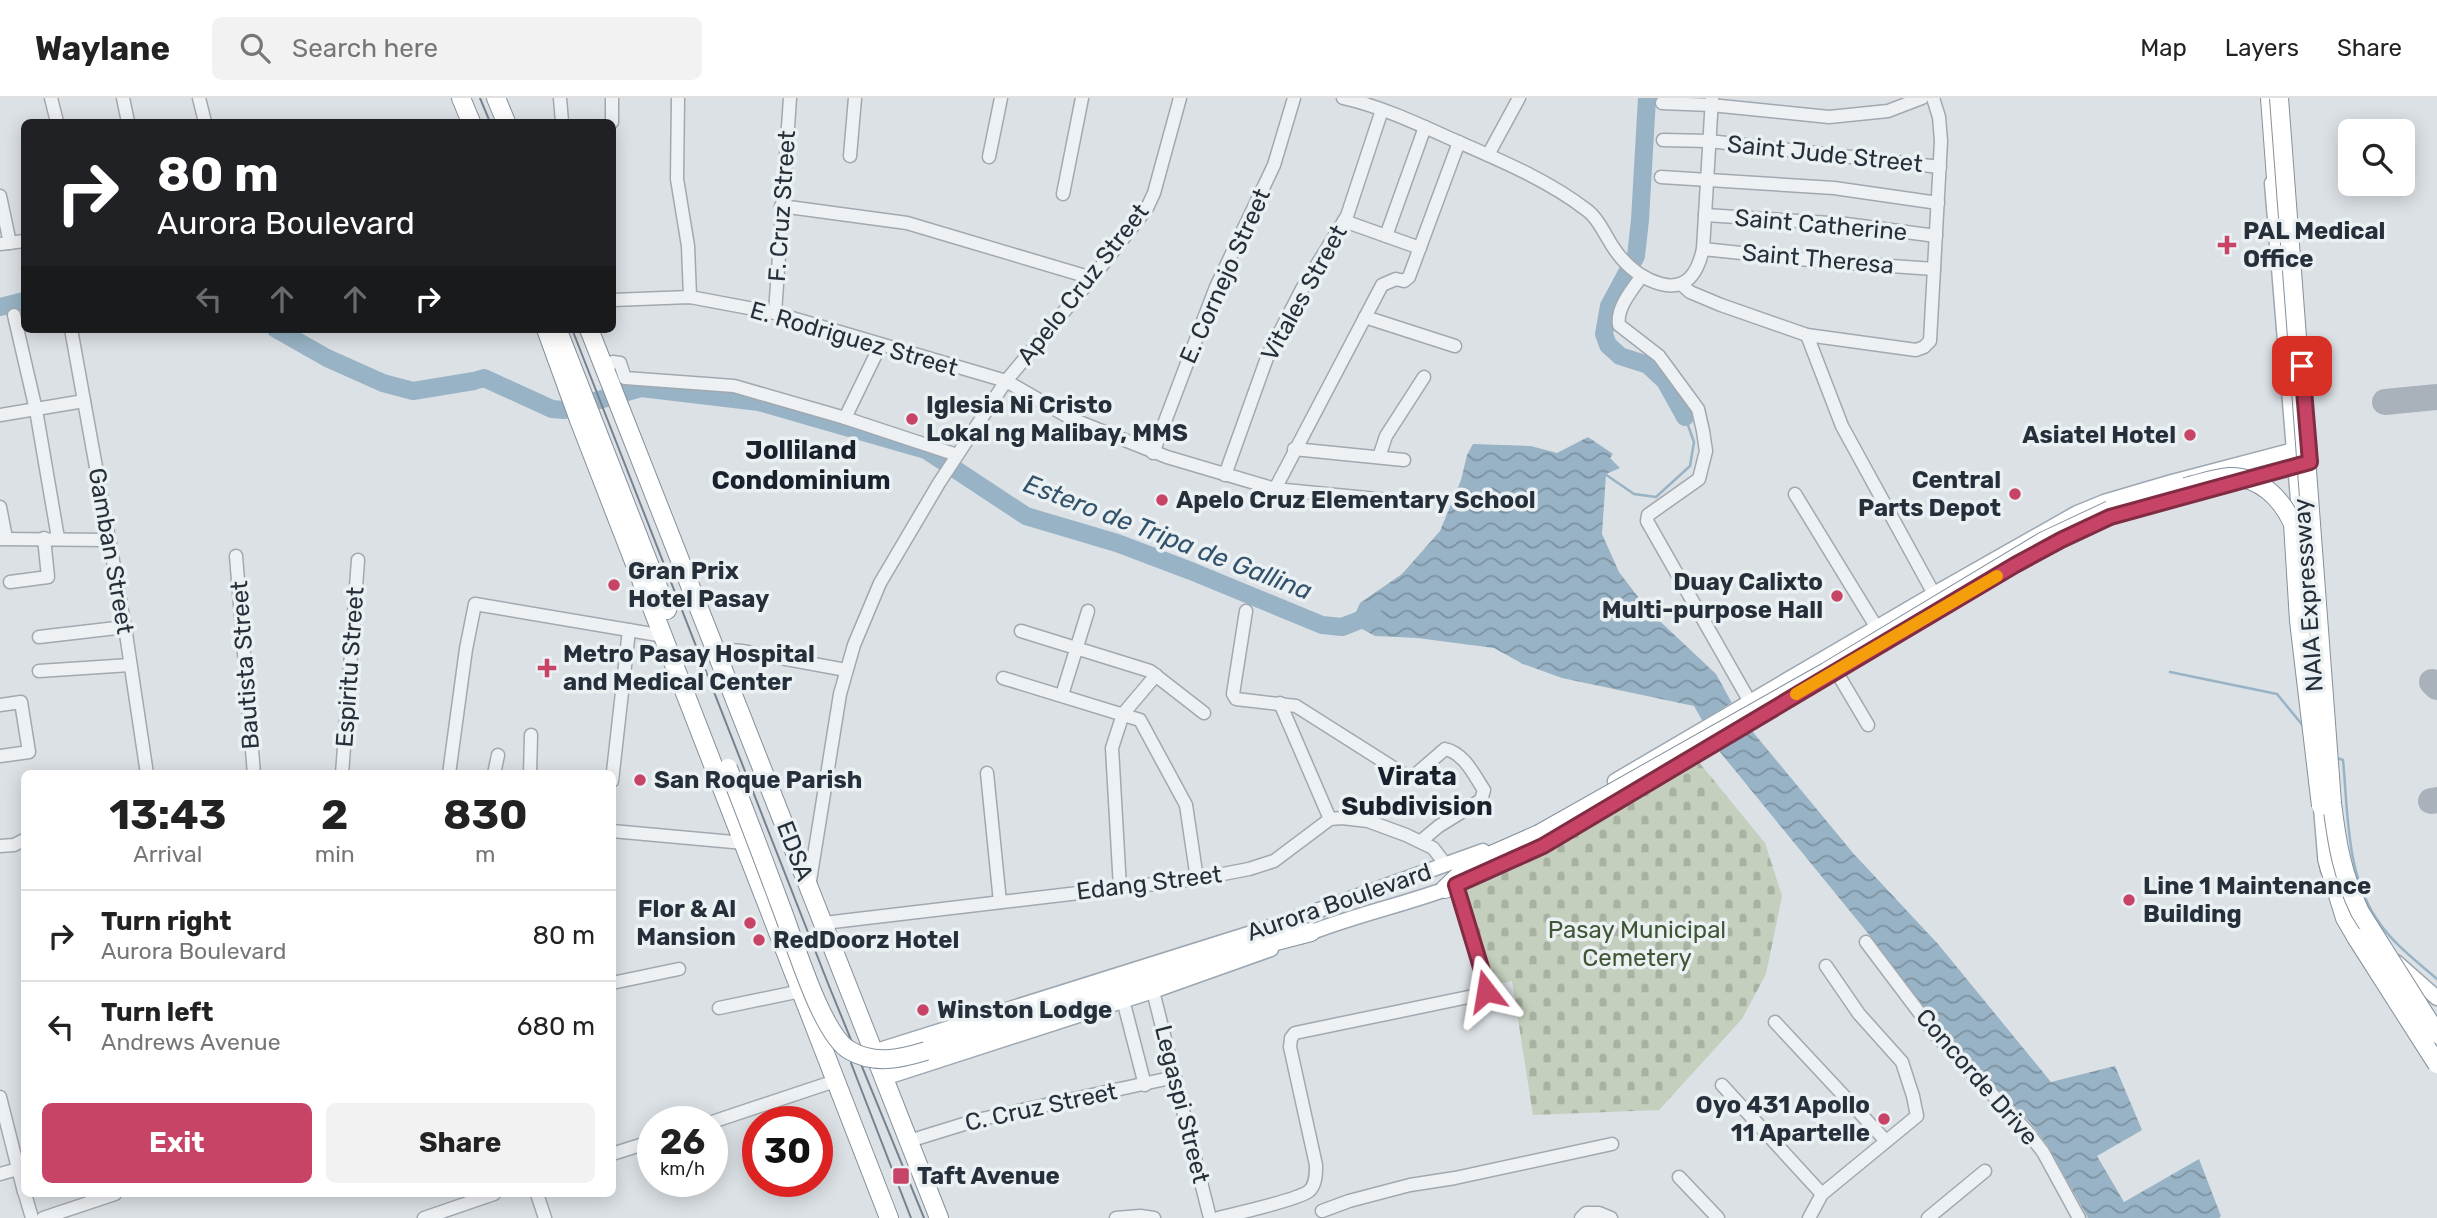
<!DOCTYPE html>
<html lang="en">
<head>
<meta charset="utf-8">
<style>
	body { margin:0; font-family:Rubik,sans-serif; background:#f2f2f2; color:#222; height:100vh; display:flex; flex-direction:column; font-size:26px; white-space:nowrap }
	* { box-sizing:border-box; margin:0 }
	p { font-size:23px; color:#767676 }
	.icon { flex:none; width:38px; height:38px; fill:none; stroke:currentColor; stroke-width:2; stroke-linecap:round; stroke-linejoin:round }
	.map { position:relative; flex:1; overflow:hidden }
	.sheet { position:absolute; left:21px; top:672px; width:595px; height:427px; display:flex; flex-direction:column; background:#fff; border-radius:10px; box-shadow:0 4px 18px #0003 }
	.sheet>* { flex:none }
	.top-card { position:absolute; left:21px; top:21px; width:595px; height:214px; border-radius:10px; box-shadow:0 4px 18px #0003; background:#202124; color:#fff; overflow:hidden }
	.tools { position:absolute; left:2338px; top:21px; display:grid; gap:14px }
	.tools a { display:grid; place-items:center; width:77px; height:77px; border-radius:10px; background:#fff; box-shadow:0 4px 18px #0003; font-size:35px }
	.speed { position:absolute; left:637px; top:1008px; display:flex; gap:14px; font-size:35px; font-weight:700; text-align:center }
	.speed>* { display:grid; place-content:center; width:91px; height:91px; border-radius:50%; background:#fff; box-shadow:0 4px 18px #0003; line-height:1 }
	.speed small { font-size:18px; font-weight:400 }
	.speed .limit { border:10px solid #d22; background:#fff; color:#111 }
	.pin { position:absolute; display:grid; place-items:center; width:60px; height:60px; color:#fff; margin:-30px; border-radius:14px; box-shadow:0 4px 10px #0006 }
	.me { position:absolute; width:77px; margin:-38px; rotate:346deg; stroke-linejoin:round; filter:drop-shadow(0 0 5px #0008) }
	.turn { display:flex; align-items:center; gap:24px; height:147px; padding:0 21px; font-size:32px }
	.turn .icon { width:91px; height:91px; stroke-width:2.5 }
	.turn b { display:block; font-size:49px; line-height:60px }
	.lanes { display:flex; align-items:center; height:66px; padding:0 21px; background:#0003; justify-content:center; gap:35px; direction:ltr }
	.lanes .off { opacity:.35 }
	.eta { display:flex; justify-content:space-evenly; align-items:center; height:119px; text-align:center }
	.eta b { font-size:42px; font-weight:700; line-height:49px }
	.primary-button { display:flex; gap:14px; margin-top:auto; padding:14px 21px }
	.primary-button a { flex:1; height:80px; border-radius:10px; background:#c84467; color:#fff; font-size:28px; font-weight:700; line-height:80px; text-align:center }
	.primary-button a+a { background:#f2f2f2; color:#222 }
	ul { padding:0; list-style:none }
	li { display:flex; align-items:center; gap:21px; height:91px; padding:0 21px; border-top:2px solid #e0e0e0 }
	li div { flex:1 }
	li b { display:block; font-size:26px }
	li em { font-style:normal }
	header { display:flex; align-items:center; gap:42px; box-sizing:border-box; height:98px; padding:0 35px; background:#fff; border-bottom:2px solid #e0e0e0 }
	header strong { font-size:33px }
	nav { display:flex; gap:38px; margin-inline-start:auto; font-size:24px }
	.search { width:490px; height:63px; background:#f2f2f2; display:flex; align-items:center; gap:18px; box-sizing:border-box; padding:0 24px; border-radius:10px; color:#767676; font-size:26px }
	.map>svg:first-child { display:block }
</style>
</head>
<body>
<header>
<strong>Waylane</strong>
<div class="search"><svg class="icon" aria-label="search" viewBox="0 0 24 24"><circle cx="10" cy="10" r="6"/><path d="M15 15l6 6"/></svg>Search here</div>
<nav><a>Map</a><a>Layers</a><a>Share</a></nav>
</header>
<div class="map">
<svg width="2437" height="1120" viewBox="0 0 2437 1120">
	<defs>
		<pattern id="cemetery-stones" width="16" height="16" patternUnits="userSpaceOnUse" patternTransform="scale(1.75)"><rect width="16" height="16" fill="#c4cfbd"/><path d="M2 7V4a2 2 0 0 1 4 0v3zM10 15v-3a2 2 0 0 1 4 0v3z" fill="#a8b2a3"/></pattern>
		<pattern id="water-waves" width="16" height="10" patternUnits="userSpaceOnUse" patternTransform="scale(1.75)"><rect width="16" height="10" fill="#98b3c5"/><path d="M0 5q4-4 8 0t8 0" fill="none" stroke="#7c92a1"/></pattern>
	</defs>
	<rect width="100%" height="100%" fill="#dce1e6"/>
	<path fill="url(#cemetery-stones)" d="M 1698,663 L 1765,745 L 1782,798 L 1766,876 L 1742,921 L 1659,1012 L 1533,1017 L 1512,883 L 1490,888 L 1463,788 L 1539,756 Z"/>
	<path fill="url(#water-waves)" d="M 1588,339 L 1613,356 L 1610,360 L 1620,370 L 1606,376 L 1602,436 L 1619,474 L 1648,512 L 1716,576 L 1738,616 L 1853,755 L 1938,846 L 2051,984 L 2115,968 L 2142,1032 L 2097,1058 L 2124,1104 L 2199,1061 L 2221,1118 L 2219,1120 L 2088,1120 L 2047,1047 L 2030,1024 L 1945,938 L 1871,839 L 1720,654 L 1694,608 L 1562,580 L 1523,566 L 1494,550 L 1417,540 L 1375,538 L 1351,525 L 1360,505 L 1402,476 L 1440,433 L 1461,382 L 1467,357 L 1473,346 L 1531,348 L 1557,355 Z"/>
	<path fill="#dce1e6" d="M 1734,603 L 1754,630 L 1716,654 L 1699,625 Z"/>
	<g fill="none" stroke-linecap="round" stroke-linejoin="round">
		<g stroke="#98b3c5" stroke-width="2.5">
			<path d="M 1605,376 L 1634,396 L 1656,399 L 1690,368 L 1694,344 L 1685,319"/>
			<path d="M 2170,574 L 2277,596 L 2304,629"/>
			<path d="M 2334,659 L 2343,662 C 2348,714 2346,774 2376,820 C 2391,844 2416,863 2437,881"/>
		</g>
		<g stroke="#98b3c5" stroke-width="18">
			<path d="M 1647,0 L 1640,122 L 1636,158 L 1609,208 L 1604,236 L 1608,247 L 1620,258 L 1648,267 L 1665,283 L 1685,319"/>
			<path d="M 0,209 L 24,203"/>
			<path d="M 276,231 L 327,260 L 383,285 L 413,293 L 474,283 L 484,280 L 552,311 L 564,312 L 641,290 L 759,304 L 926,352 L 1026,418 L 1117,445 L 1191,473 L 1322,527 L 1342,529 L 1373,517"/>
		</g>
		<g stroke="#a9b2ba" stroke-width="26">
			<path d="M 2385,304 L 2437,299"/>
			<path d="M 2432,584 L 2437,589"/>
			<path d="M 2431,703 L 2437,702"/>
		</g>
		<defs>
			<g id="minor">
				<path d="M 51,0 L 57,24"/>
				<path d="M 123,0 L 128,24"/>
				<path d="M 199,0 L 205,24"/>
				<path d="M 560,0 L 562,24"/>
				<path d="M 678,0 L 677,81 L 688,148 L 690,199"/>
				<path d="M 1343,0 C 1379,8 1414,24 1447,39 C 1495,60 1547,81 1588,113 C 1597,120 1601,129 1607,139 C 1619,161 1635,179 1661,186 C 1688,193 1698,173 1703,151 L 1712,0"/>
				<path d="M 1662,5 L 1711,7 L 1829,19 L 1888,13 L 1922,0"/>
				<path d="M 612,24 L 612,0"/>
				<path d="M 1663,42 L 1709,43 L 1940,69"/>
				<path d="M 1488,57 L 1519,0"/>
				<path d="M 850,58 L 855,0"/>
				<path d="M 989,59 L 1001,0"/>
				<path d="M 1661,79 L 1834,90 L 1938,105"/>
				<path d="M 1063,96 L 1082,0"/>
				<path d="M 0,98 L 10,145"/>
				<path d="M 781,108 L 907,125 L 1092,180"/>
				<path d="M 1705,117 L 1846,126 L 1936,138"/>
				<path d="M 1344,123 L 1420,150"/>
				<path d="M 1386,138 L 1425,29"/>
				<path d="M 0,146 L 24,143"/>
				<path d="M 1703,151 L 1819,163 L 1934,171"/>
				<path d="M 1641,179 C 1632,192 1616,210 1619,227 L 1659,258 L 1698,311 L 1703,333 L 1706,353 L 1699,381 L 1648,417 L 1647,423 L 1750,604"/>
				<path d="M 1681,186 L 1690,194 L 1721,207 L 1807,237 L 1916,252 L 1924,249 L 1930,243 L 1941,43 L 1939,19 L 1933,0"/>
				<path d="M 612,202 L 690,199 L 775,215 L 1006,283 L 1072,321 L 1167,359 L 1275,391 L 1408,404"/>
				<path d="M 775,215 L 790,0"/>
				<path d="M 14,217 L 36,312 L 58,440"/>
				<path d="M 1365,219 L 1455,248"/>
				<path d="M 71,231 L 125,529 L 147,676"/>
				<path d="M 1807,237 L 1842,328 L 1934,496"/>
				<path d="M 603,267 L 613,264 L 620,265 L 625,280 L 734,288 L 845,320 L 957,357"/>
				<path d="M 0,317 L 84,303"/>
				<path d="M 845,320 L 880,248"/>
				<path d="M 1294,351 L 1404,362"/>
				<path d="M 1153,355 L 1216,189 L 1274,67 L 1294,0"/>
				<path d="M 1379,359 L 1386,338 L 1424,279"/>
				<path d="M 1225,377 L 1268,257 L 1302,191 L 1347,118 L 1382,12"/>
				<path d="M 1275,391 L 1382,187 L 1396,181 L 1404,183 L 1409,179 L 1459,44"/>
				<path d="M 1795,396 L 1877,530"/>
				<path d="M 0,409 L 6,440"/>
				<path d="M 0,441 L 109,442"/>
				<path d="M 236,458 L 254,676"/>
				<path d="M 10,484 L 48,479 L 44,440"/>
				<path d="M 1246,513 L 1233,596 L 1236,601 L 1296,608 L 1408,679 L 1415,677 L 1445,651 C 1464,655 1474,677 1484,692 L 1481,702 L 1439,728 L 1421,743"/>
				<path d="M 1021,533 L 1150,573 L 1204,615"/>
				<path d="M 39,539 L 125,529"/>
				<path d="M 717,556 L 729,552 L 742,553 L 846,572"/>
				<path d="M 39,573 L 130,567"/>
				<path d="M 1836,573 L 1868,627"/>
				<path d="M 1003,580 L 1140,622 L 1186,707 L 1197,781"/>
				<path d="M 1062,597 L 1088,513"/>
				<path d="M 1280,605 L 1330,721"/>
				<path d="M 0,607 L 21,604 L 29,654 L 0,658"/>
				<path d="M 987,675 L 1000,804"/>
				<path d="M 342,676 L 358,462"/>
				<path d="M 449,676 L 466,551 L 475,506 L 664,538"/>
				<path d="M 494,676 L 498,657"/>
				<path d="M 530,676 L 531,637"/>
				<path d="M 612,683 L 629,532"/>
				<path d="M 612,733 L 744,745"/>
				<path d="M 0,748 L 14,747 L 24,742"/>
				<path d="M 809,789 L 840,596 L 854,547 L 880,485 L 939,385 L 1006,283 L 1092,180 L 1147,110 L 1154,95 L 1180,0"/>
				<path d="M 1120,790 L 1112,650 L 1123,616 L 1156,577"/>
				<path d="M 824,825 L 1197,781 L 1249,771 L 1274,763 L 1330,721 L 1342,720 L 1368,723 L 1406,737 L 1433,750 L 1446,767"/>
				<path d="M 1866,844 L 1937,938 L 2026,1032 L 2043,1054 L 2079,1120"/>
				<path d="M 612,885 L 679,871"/>
				<path d="M 1153,893 L 1210,1120"/>
				<path d="M 1123,902 L 1145,987"/>
				<path d="M 719,910 L 801,893"/>
				<path d="M 1775,924 L 1886,1043"/>
				<path d="M 1722,987 L 1822,1096"/>
				<path d="M 0,999 L 24,1094"/>
				<path d="M 712,1024 L 835,983"/>
				<path d="M 909,1043 L 977,1022 L 1175,979"/>
				<path d="M 612,1056 L 653,1043"/>
				<path d="M 0,1076 L 18,1071"/>
				<path d="M 1679,1079 L 1718,1120"/>
				<path d="M 25,1096 L 32,1120"/>
				<path d="M 537,1096 L 545,1120"/>
				<path d="M 1322,1113 L 1349,1103 L 1410,1087 L 1455,1080 L 1612,1046"/>
				<path d="M 43,1120 L 115,1096"/>
				<path d="M 424,1120 L 494,1096"/>
				<path d="M 1116,1120 L 1140,1118 L 1154,1120"/>
				<path d="M 1218,1120 C 1234,1116 1298,1102 1309,1093 C 1316,1087 1316,1076 1316,1067 L 1290,949 L 1291,940 L 1295,935 L 1478,897 L 1486,893 L 1486,886 L 1456,787"/>
				<path d="M 1581,1120 L 1586,1115 L 1599,1115 L 1611,1120"/>
				<path d="M 1809,1120 L 1822,1096 L 1917,1018 L 1913,998 L 1902,964 L 1859,916 L 1826,868"/>
				<path d="M 1928,1120 L 1985,1073"/>
			</g>
			<g id="major">
				<path d="M 2272,85 L 2301,438"/>
				<path d="M 2242,382 L 2310,364"/>
				<path d="M 1615,683 L 1934,496 L 2077,415 L 2104,404 L 2172,384 L 2309,348"/>
				<path d="M 2320,698 L 2325,757 L 2328,772"/>
				<path d="M 1302,838 C 1352,817 1405,807 1454,788 C 1534,756 1601,713 1674,669"/>
				<path d="M 2396,864 L 2437,900"/>
				<path d="M 873,954 L 1280,826 L 1483,753"/>
				<path d="M 884,980 L 1153,893 L 1271,851"/>
			</g>
			<g id="highway">
				<path d="M 461,0 L 471,24"/>
				<path d="M 496,0 L 506,24"/>
				<path d="M 2270,0 L 2277,94"/>
				<path d="M 546,231 L 579,322 L 889,1120"/>
				<path d="M 589,231 L 939,1120"/>
				<path d="M 560,238 L 667,512"/>
				<path d="M 2110,412 L 2185,389"/>
				<path d="M 2327,761 L 2345,820 L 2356,839"/>
				<path d="M 1445,791 L 1471,766 L 1539,736"/>
				<path d="M 926,953 L 1249,850 L 1311,834"/>
			</g>
		</defs>
		<use href="#minor" stroke="#a2a8af" stroke-width="15"/>
		<use href="#major" stroke="#9ca7b1" stroke-width="17"/>
		<use href="#highway" stroke="#84909b" stroke-width="20"/>
		<use href="#minor" stroke="#eef1f4" stroke-width="12"/>
		<use href="#major" stroke="#fff" stroke-width="14"/>
		<use href="#highway" stroke="#fff" stroke-width="18"/>
		<g stroke="#76828e" stroke-width="2">
			<path d="M 480,0 L 490,24"/>
			<path d="M 572,231 L 829,888 L 924,1120"/>
			<path d="M 851,965 L 911,1120"/>
		</g>
		<defs>
			<g id="highway-bridge">
				<path d="M 2279,0 L 2332,705 C 2337,746 2342,776 2360,814 L 2437,936"/>
				<path d="M 2185,389 C 2199,386 2215,380 2229,379 C 2260,378 2282,401 2293,426 L 2299,523 L 2321,708"/>
				<path d="M 728,670 C 746,716 764,763 781,809 C 794,842 821,935 849,952 C 874,967 900,961 926,953"/>
				<path d="M 1539,736 L 1826,574 L 2044,443 L 2110,412"/>
				<path d="M 2356,839 L 2437,966"/>
			</g>
		</defs>
		<use href="#highway-bridge" stroke="#84909b" stroke-width="20" stroke-linecap="butt"/>
		<use href="#highway-bridge" stroke="#fff" stroke-width="18"/>
	</g>
	<g fill="none" stroke-linecap="round" stroke-linejoin="round">
		<defs>
			<path id="route" d="M 1486,893 L 1486,886 L 1456,787 L 1543,748 L 2015,467 L 2061,442 L 2110,419 L 2310,364 L 2302,268"/>
		</defs>
		<use href="#route" stroke="#822c43" stroke-width="18"/>
		<use href="#route" stroke="#c84467" stroke-width="12"/>
		<path stroke="#f59e0b" stroke-width="12" d="M 1796,596 L 1997,478"/>
	</g>
	<g fill="#c84467" stroke="#ebf0f3" stroke-width="2.5">
		<path d="M2223.5 136.5h7v7h7v7h-7v7h-7v-7h-7v-7h7z"/>
		<circle cx="912" cy="321" r="7"/>
		<circle cx="2190" cy="337" r="7"/>
		<circle cx="2015" cy="396" r="7"/>
		<circle cx="1162" cy="402" r="7"/>
		<circle cx="614" cy="487" r="7"/>
		<circle cx="1837" cy="498" r="7"/>
		<path d="M543.5 559.5h7v7h7v7h-7v7h-7v-7h-7v-7h7z"/>
		<circle cx="640" cy="682" r="7"/>
		<circle cx="2129" cy="802" r="7"/>
		<circle cx="750" cy="825" r="7"/>
		<circle cx="759" cy="842" r="7"/>
		<circle cx="923" cy="912" r="7"/>
		<circle cx="1884" cy="1021" r="7"/>
		<rect x="892" y="1069" width="18" height="18" rx="3.5"/>
	</g>
	<g text-anchor="middle" stroke-width="7" stroke-linejoin="round" paint-order="stroke">
		<g font-size="24" fill="#26303b" stroke="#ebf0f3">
			<text transform="translate(1825 56) rotate(6)" y="8">Saint Jude Street</text>
			<text transform="translate(782 108) rotate(-86)" y="8">F. Cruz Street</text>
			<text transform="translate(1821 127) rotate(5)" y="8">Saint Catherine</text>
			<text transform="translate(1818 161) rotate(5)" y="8">Saint Theresa</text>
			<text transform="translate(1225 178) rotate(-66)" y="8">E. Cornejo Street</text>
			<text transform="translate(1083 186) rotate(-52)" y="8">Apelo Cruz Street</text>
			<text transform="translate(1304 195) rotate(-61)" y="8">Vitales Street</text>
			<text transform="translate(854 241) rotate(16)" y="8">E. Rodriguez Street</text>
			<text transform="translate(111 453) rotate(80)" y="8">Gamban Street</text>
			<text transform="translate(2308 497) rotate(-94)" y="8">NAIA Expressway</text>
			<text transform="translate(245 567) rotate(-94)" y="8">Bautista Street</text>
			<text transform="translate(350 569) rotate(-86)" y="8">Espiritu Street</text>
			<text transform="translate(795 753) rotate(69)" y="8">EDSA</text>
			<text transform="translate(1149 785) rotate(-7)" y="8">Edang Street</text>
			<text transform="translate(1339 804) rotate(-19)" y="8">Aurora Boulevard</text>
			<text transform="translate(1977 979) rotate(49)" y="8">Concorde Drive</text>
			<text transform="translate(1182 1006) rotate(76)" y="8">Legaspi Street</text>
			<text transform="translate(1041 1009) rotate(-12)" y="8">C. Cruz Street</text>
		</g>
		<g font-size="24" font-weight="bold" fill="#26303b" stroke="#ebf0f3" text-anchor="start">
			<text x="2243" y="141">PAL Medical<tspan x="2243" dy="28">Office</tspan></text>
			<text x="926" y="315">Iglesia Ni Cristo<tspan x="926" dy="28">Lokal ng Malibay, MMS</tspan></text>
			<text x="2176" y="345" text-anchor="end">Asiatel Hotel</text>
			<text x="2001" y="390" text-anchor="end">Central<tspan x="2001" dy="28">Parts Depot</tspan></text>
			<text x="1176" y="410">Apelo Cruz Elementary School</text>
			<text x="628" y="481">Gran Prix<tspan x="628" dy="28">Hotel Pasay</tspan></text>
			<text x="1823" y="492" text-anchor="end">Duay Calixto<tspan x="1823" dy="28">Multi-purpose Hall</tspan></text>
			<text x="563" y="564">Metro Pasay Hospital<tspan x="563" dy="28">and Medical Center</tspan></text>
			<text x="654" y="690">San Roque Parish</text>
			<text x="2143" y="796">Line 1 Maintenance<tspan x="2143" dy="28">Building</tspan></text>
			<text x="736" y="819" text-anchor="end">Flor &amp; Al<tspan x="736" dy="28">Mansion</tspan></text>
			<text x="773" y="850">RedDoorz Hotel</text>
			<text x="937" y="920">Winston Lodge</text>
			<text x="1870" y="1015" text-anchor="end">Oyo 431 Apollo<tspan x="1870" dy="28">11 Apartelle</tspan></text>
			<text x="917" y="1086">Taft Avenue</text>
		</g>
		<g font-size="24" fill="#3f5634" stroke="#ebf0f3">
			<text x="1637" y="840">Pasay Municipal<tspan x="1637" dy="28">Cemetery</tspan></text>
		</g>
		<g font-size="26" font-weight="bold" fill="#19212c" stroke="#ebf0f3">
			<text x="801" y="361">Jolliland<tspan x="801" dy="30">Condominium</tspan></text>
			<text x="1417" y="687">Virata<tspan x="1417" dy="30">Subdivision</tspan></text>
		</g>
		<g font-size="26" font-style="italic" fill="#33536d" stroke="#ebf0f3">
			<text transform="translate(1168 439) rotate(21)" y="9">Estero de Tripa de Gallina</text>
		</g>
	</g>
</svg>
<div class="tools">
<a><svg class="icon" aria-label="search" viewBox="0 0 24 24"><circle cx="10" cy="10" r="6"/><path d="M15 15l6 6"/></svg></a>
</div>
<div class="speed"><div>26<small>km/h</small></div><div class="limit">30</div></div>
<div class="pin" style="left:2302px;top:268px;background:#d93025"><svg class="icon" aria-label="arrive" viewBox="0 0 24 24"><path d="M6 21V4h12l-3 4 3 4H6"/></svg></div>
<svg class="me" style="left:1486px;top:893px" viewBox="-20 -20 40 40"><path d="M0-17L14 15 0 8-14 15z" fill="#c84467" stroke="#fff" stroke-width="4"/></svg>
<div class="top-card">
<div class="turn"><svg class="icon" aria-label="right" viewBox="0 0 24 24"><path d="M7 20v-9h11M14 6l5 5-5 5"/></svg><div><b>80 m</b>Aurora Boulevard</div></div>
<div class="lanes"><svg class="icon off" aria-label="left" viewBox="0 0 24 24"><path d="M17 20v-9H6M10 6l-5 5 5 5"/></svg><svg class="icon off" aria-label="ahead" viewBox="0 0 24 24"><path d="M12 20V5M6 11l6-6 6 6"/></svg><svg class="icon off" aria-label="ahead" viewBox="0 0 24 24"><path d="M12 20V5M6 11l6-6 6 6"/></svg><svg class="icon" aria-label="right" viewBox="0 0 24 24"><path d="M7 20v-9h11M14 6l5 5-5 5"/></svg></div>
</div>
<section class="sheet">
<div class="eta">
<div><b>13:43</b><p>Arrival</p></div>
<div><b>2</b><p>min</p></div>
<div><b>830</b><p>m</p></div>
</div>
<ul>
<li><svg class="icon" aria-label="right" viewBox="0 0 24 24"><path d="M7 20v-9h11M14 6l5 5-5 5"/></svg><div><b>Turn right</b><p>Aurora Boulevard</p></div><em>80 m</em></li>
<li><svg class="icon" aria-label="left" viewBox="0 0 24 24"><path d="M17 20v-9H6M10 6l-5 5 5 5"/></svg><div><b>Turn left</b><p>Andrews Avenue</p></div><em>680 m</em></li>
</ul>
<div class="primary-button"><a>Exit</a><a>Share</a></div>
</section>
</div>
</body>
</html>
